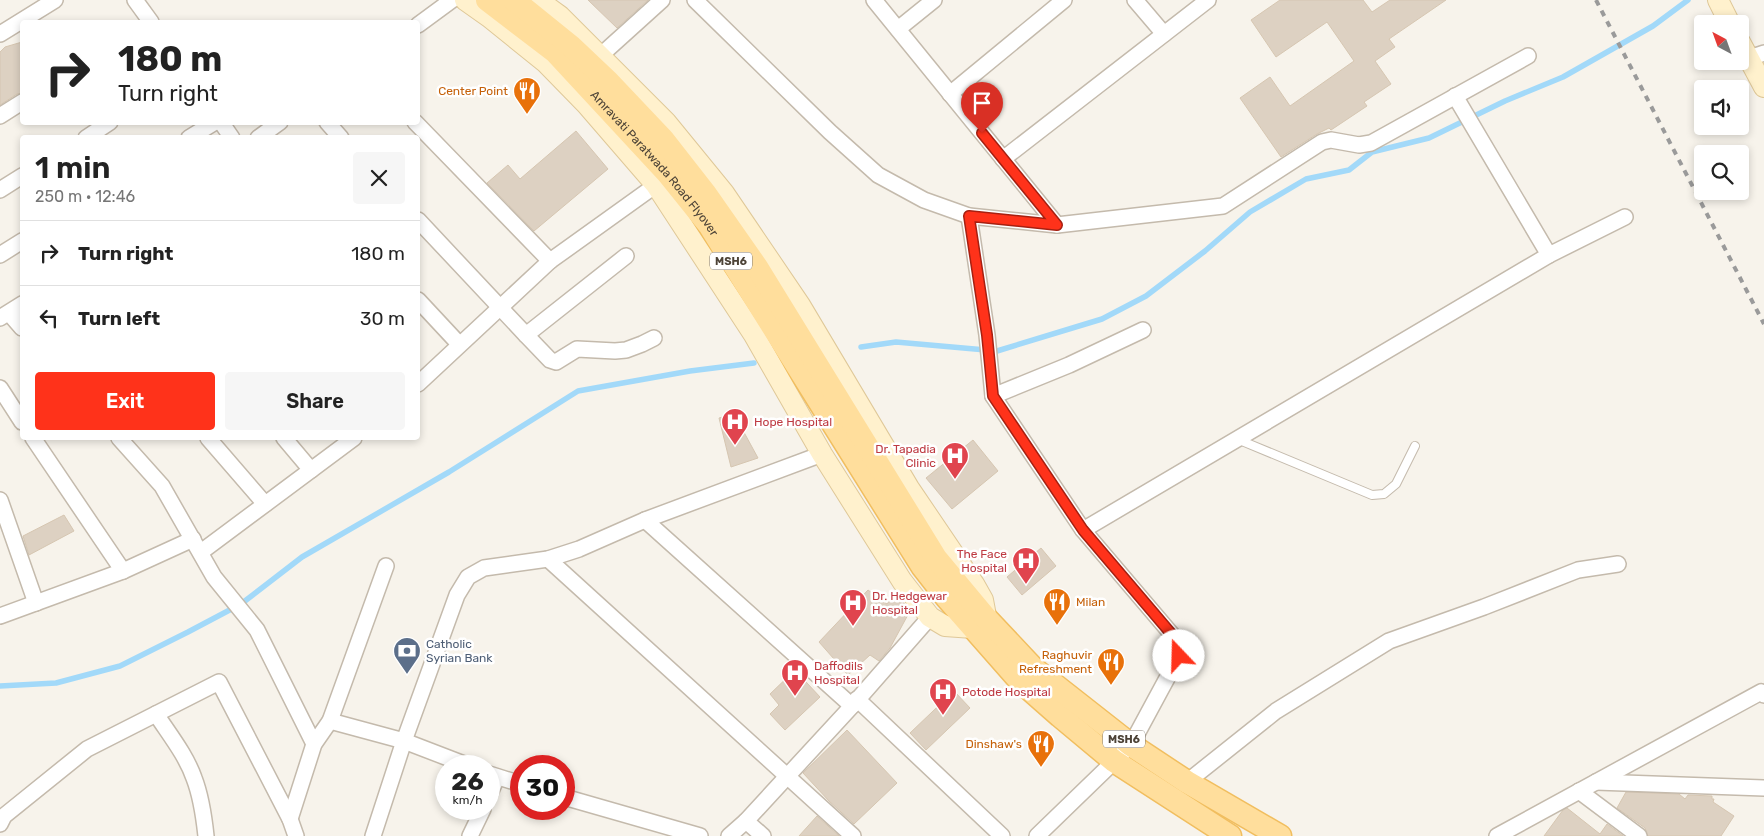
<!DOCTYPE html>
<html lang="en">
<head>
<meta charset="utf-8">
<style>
	body { margin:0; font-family:Rubik,sans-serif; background:#f6f6f6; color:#222; height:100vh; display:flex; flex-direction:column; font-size:19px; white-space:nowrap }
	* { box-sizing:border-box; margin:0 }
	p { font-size:16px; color:#767676 }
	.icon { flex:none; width:28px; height:28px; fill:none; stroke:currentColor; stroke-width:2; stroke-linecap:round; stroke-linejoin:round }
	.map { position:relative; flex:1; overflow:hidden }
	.sheet { position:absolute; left:20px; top:135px; width:400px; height:305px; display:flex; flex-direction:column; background:#fff; border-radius:5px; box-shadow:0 2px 8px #0003 }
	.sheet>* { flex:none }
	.guide { position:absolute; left:20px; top:20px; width:400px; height:105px; border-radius:5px; box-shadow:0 2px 8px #0003; background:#fff; color:#222; overflow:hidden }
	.needle { width:32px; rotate:319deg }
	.buttons { position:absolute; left:1694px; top:15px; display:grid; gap:10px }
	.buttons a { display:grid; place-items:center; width:55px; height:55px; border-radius:5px; background:#fff; box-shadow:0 2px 8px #0003; font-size:25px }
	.speed { position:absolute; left:435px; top:755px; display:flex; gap:10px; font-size:25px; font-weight:700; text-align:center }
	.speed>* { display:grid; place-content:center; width:65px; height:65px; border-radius:50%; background:#fff; box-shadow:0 2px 8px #0003; line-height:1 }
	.speed small { font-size:12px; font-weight:400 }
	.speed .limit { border:8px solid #d22; background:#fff; color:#111 }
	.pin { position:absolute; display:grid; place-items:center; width:42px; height:42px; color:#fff; margin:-51px -21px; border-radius:50% 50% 50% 0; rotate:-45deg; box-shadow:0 0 5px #0007 }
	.pin .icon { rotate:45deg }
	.me { position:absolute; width:55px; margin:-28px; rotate:339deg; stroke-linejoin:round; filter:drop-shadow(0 0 4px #0008) }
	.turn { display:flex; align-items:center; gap:18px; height:105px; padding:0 15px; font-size:22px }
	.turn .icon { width:65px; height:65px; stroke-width:2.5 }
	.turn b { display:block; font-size:35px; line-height:42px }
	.round { display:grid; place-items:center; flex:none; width:52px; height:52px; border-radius:5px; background:#f6f6f6 }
	.overview { display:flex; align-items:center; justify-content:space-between; height:85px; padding:0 15px }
	h1 { font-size:30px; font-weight:600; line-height:38px }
	.button { display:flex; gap:10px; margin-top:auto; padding:10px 15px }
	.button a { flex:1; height:58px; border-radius:5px; background:#ff321a; color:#fff; font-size:20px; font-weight:600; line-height:58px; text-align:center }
	.button a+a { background:#f6f6f6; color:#222 }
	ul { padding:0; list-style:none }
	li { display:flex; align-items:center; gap:15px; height:65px; padding:0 15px; border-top:1px solid #e0e0e0 }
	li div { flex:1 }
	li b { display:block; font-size:19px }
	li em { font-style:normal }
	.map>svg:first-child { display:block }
</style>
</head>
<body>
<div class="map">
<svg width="1764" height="836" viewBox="0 0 1764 836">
	<rect width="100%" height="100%" fill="#f7f3eb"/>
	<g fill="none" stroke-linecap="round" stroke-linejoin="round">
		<g stroke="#a2d9f9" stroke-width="5.5">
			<path d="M 861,347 L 896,342 L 997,351 L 1102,319 L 1146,296 L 1205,251 L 1250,212 L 1306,179 L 1349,170 L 1372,152 L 1429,138 L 1505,101 L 1563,77 L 1653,26 L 1688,0"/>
			<path d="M 0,686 L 56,683 L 120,666 L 188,632 L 241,604 L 302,557 L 449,472 L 578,391 L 690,371 L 754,363"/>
		</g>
	</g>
	<g fill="#ddd1c2" stroke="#d6c6b1">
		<path d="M 588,0 L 648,0 L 617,28 Z"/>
		<path d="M 1280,0 L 1363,0 L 1372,12 L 1390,0 L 1446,0 L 1389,39 L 1395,47 L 1375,61 L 1391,84 L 1364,102 L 1367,106 L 1331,130 L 1329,128 L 1317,134 L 1281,157 L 1240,98 L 1270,77 L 1290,106 L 1354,61 L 1327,22 L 1276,57 L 1251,20 Z"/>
		<path d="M 22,42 L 22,93 L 17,94 L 0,105 L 0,52 L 5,47 Z"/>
		<path d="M 576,131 L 608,169 L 534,231 L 487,183 L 508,165 L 520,179 Z"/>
		<path d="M 734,414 L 758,458 L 731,467 L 719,418 Z"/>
		<path d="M 973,440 L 998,471 L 952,509 L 926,478 Z"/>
		<path d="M 64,515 L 74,531 L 29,555 L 23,536 Z"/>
		<path d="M 1041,548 L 1056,566 L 1022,595 L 1007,577 Z"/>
		<path d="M 868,590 L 887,604 L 896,593 L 910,611 L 890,648 L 879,661 L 870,655 L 848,675 L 819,642 Z"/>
		<path d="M 795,670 L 820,697 L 785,730 L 770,714 L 779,705 L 770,694 Z"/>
		<path d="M 954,691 L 970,708 L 926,750 L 910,733 Z"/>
		<path d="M 847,730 L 897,783 L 854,824 L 829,801 L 803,773 Z"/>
		<path d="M 1626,792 L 1679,794 L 1685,799 L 1688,795 L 1712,796 L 1712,799 L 1714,799 L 1713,802 L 1734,816 L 1721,836 L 1648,836 L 1645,828 L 1617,808 Z"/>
		<path d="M 1567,808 L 1600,834 L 1607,824 L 1623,836 L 1544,836 L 1563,810 Z"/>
		<path d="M 817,816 L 839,836 L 799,836 Z"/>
	</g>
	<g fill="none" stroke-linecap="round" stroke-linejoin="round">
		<defs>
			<path id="lane" d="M 1237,439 L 1372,495 L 1384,494 L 1396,484 L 1415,446"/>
			<g id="street">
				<path d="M 135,0 L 151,22"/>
				<path d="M 695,0 L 830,132 L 878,175 L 924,200 L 969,216 L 1057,225 L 1223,206 L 1322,142 L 1331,140 L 1359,145 L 1371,143 L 1528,56"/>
				<path d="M 874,0 L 1057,225"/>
				<path d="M 1135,0 L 1164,34"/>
				<path d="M 418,25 L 452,0"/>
				<path d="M 898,29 L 934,0"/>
				<path d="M 0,34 L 55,0"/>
				<path d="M 600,56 L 662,0"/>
				<path d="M 1749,58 L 1764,53"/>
				<path d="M 950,94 L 1064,0"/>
				<path d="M 1455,96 L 1549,255"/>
				<path d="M 0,116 L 22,102"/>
				<path d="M 221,122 L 232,138"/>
				<path d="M 327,122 L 341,138"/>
				<path d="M 415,122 L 550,261"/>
				<path d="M 86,138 L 110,122"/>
				<path d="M 189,138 L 215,122"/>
				<path d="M 258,138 L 280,122"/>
				<path d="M 1003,159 L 1208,0"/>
				<path d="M 0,190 L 22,176"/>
				<path d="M 969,216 L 987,335 L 993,396 L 1083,530 L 1174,637 L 1179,656 L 1131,745 L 1037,836"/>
				<path d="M 418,220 L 526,335 L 626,256"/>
				<path d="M 0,255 L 22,241"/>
				<path d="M 418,300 L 459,344"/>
				<path d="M 9,313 L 22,328"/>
				<path d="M 0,318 L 22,304"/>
				<path d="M 526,335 L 550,360 L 556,362 L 577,349 L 615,351 L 626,350 L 642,344 L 654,338"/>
				<path d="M 418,384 L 550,261 L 656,185"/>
				<path d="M 0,388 L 22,422"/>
				<path d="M 993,396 L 1069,365 L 1143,330"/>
				<path d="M 33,438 L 123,571"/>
				<path d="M 119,438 L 162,486 L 214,577 L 257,630 L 314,744"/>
				<path d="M 208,438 L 265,504"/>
				<path d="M 284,438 L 311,470"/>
				<path d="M 0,500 L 36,603"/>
				<path d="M 645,520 L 852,706"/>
				<path d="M 1083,530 L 1549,255 L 1625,217"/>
				<path d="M 201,552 L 354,438"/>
				<path d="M 548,559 L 853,836"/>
				<path d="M 0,616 L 123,571 L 193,539"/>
				<path d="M 857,699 L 1002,836"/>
				<path d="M 156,714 C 169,734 186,755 194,778 C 201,796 204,817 206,836"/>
				<path d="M 330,721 L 404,741 L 469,766"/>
				<path d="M 489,774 L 521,784"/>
				<path d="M 1187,782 L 1276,711 L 1389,641 L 1484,607 L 1578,570 L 1618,564"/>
				<path d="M 1596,782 L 1764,788"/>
				<path d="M 1579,791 L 1639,836"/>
				<path d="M 489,796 L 497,777"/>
				<path d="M 564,797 L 700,836"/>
				<path d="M 290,819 L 314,744 L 330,721 L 386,566"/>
				<path d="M 746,821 L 763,836"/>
				<path d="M 0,824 L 4,816 L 87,749 L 219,682 L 290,819 L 296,836"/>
				<path d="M 373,836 L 404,741 L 457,595 L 468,577 L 484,568 L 548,559 L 579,549 L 645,520 L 822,454"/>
				<path d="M 470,836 L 483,809"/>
				<path d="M 729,836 L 746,821 L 852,706 L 930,617"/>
				<path d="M 1497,836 L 1761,692 L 1764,695"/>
			</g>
			<g id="secondary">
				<path d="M 465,0 L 489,17 L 546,63 L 586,104 L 656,185 L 754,335 L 822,454 L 902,581 L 930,617 L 945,626 L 973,628"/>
				<path d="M 538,0 L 560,16 L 666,122 L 724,193 L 800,305 L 909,488 L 974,584 L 983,600 L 986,616"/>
				<path d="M 1718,0 L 1730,24"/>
				<path d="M 1740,42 L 1764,87"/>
			</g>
			<g id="primary">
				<path id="s1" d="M 487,0 L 555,52 L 668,174 L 709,225 L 922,566 L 947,598 L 1020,681 L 1060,716 L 1114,761 L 1230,836"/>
				<path d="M 514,0 L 571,46 L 609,82 L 663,139 L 706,194 L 757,267 L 936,558 L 986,618 L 1033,668 L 1131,745 L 1187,782 L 1280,836"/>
			</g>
		</defs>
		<use href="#lane" stroke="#c4baac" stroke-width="10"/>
		<use href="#street" stroke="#c4baac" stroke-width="18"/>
		<use href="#secondary" stroke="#dfc898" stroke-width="22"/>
		<use href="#primary" stroke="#f1be5f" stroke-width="25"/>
		<use href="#lane" stroke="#fff" stroke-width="8"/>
		<use href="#street" stroke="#fff" stroke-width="15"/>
		<use href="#secondary" stroke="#fff1cd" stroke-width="20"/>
		<use href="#primary" stroke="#ffde9c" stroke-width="22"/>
		<path stroke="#9a9a9a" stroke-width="4" stroke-dasharray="6 6" stroke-linecap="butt" d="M 1596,0 L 1764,324"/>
	</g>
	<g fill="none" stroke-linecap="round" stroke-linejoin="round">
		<defs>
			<path id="route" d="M 982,133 L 1057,225 L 969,216 L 987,335 L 993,396 L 1083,530 L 1174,637 L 1179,656"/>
		</defs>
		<use href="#route" stroke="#a62011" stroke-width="12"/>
		<use href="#route" stroke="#ff321a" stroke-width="9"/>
	</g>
	<defs>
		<symbol id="restaurant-pin" viewBox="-11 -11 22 30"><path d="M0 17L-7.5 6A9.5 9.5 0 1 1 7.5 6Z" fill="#e8710a" stroke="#fff"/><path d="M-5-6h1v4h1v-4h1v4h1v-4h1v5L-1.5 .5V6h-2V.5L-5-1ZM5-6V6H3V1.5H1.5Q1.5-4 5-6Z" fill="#fff"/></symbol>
		<symbol id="hospital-pin" viewBox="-11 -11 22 30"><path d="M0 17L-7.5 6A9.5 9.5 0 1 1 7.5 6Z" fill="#e0444e" stroke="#fff"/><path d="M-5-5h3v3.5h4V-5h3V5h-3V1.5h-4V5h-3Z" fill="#fff"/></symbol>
		<symbol id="bank-pin" viewBox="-11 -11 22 30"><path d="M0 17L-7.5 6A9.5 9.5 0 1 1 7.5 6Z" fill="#5c6f8a" stroke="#fff"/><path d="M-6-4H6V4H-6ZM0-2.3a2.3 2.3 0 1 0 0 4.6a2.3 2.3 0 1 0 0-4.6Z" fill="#fff"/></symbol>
	</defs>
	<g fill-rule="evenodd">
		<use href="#restaurant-pin" x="511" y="75" width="32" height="43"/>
		<use href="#hospital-pin" x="719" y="406" width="32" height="43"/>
		<use href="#hospital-pin" x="939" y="440" width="32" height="43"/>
		<use href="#hospital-pin" x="1010" y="545" width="32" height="43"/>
		<use href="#restaurant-pin" x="1041" y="586" width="32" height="43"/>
		<use href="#hospital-pin" x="837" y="587" width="32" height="43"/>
		<use href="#bank-pin" x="391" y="635" width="32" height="43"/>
		<use href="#restaurant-pin" x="1095" y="646" width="32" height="43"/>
		<use href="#hospital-pin" x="779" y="657" width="32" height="43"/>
		<use href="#hospital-pin" x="927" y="676" width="32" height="43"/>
		<use href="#restaurant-pin" x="1025" y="728" width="32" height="43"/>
	</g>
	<g text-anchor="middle" stroke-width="5" stroke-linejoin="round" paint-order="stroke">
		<g fill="#fff" stroke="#827b73" stroke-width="1">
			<rect x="710" y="252.5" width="42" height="17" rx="4"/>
			<rect x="1103" y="730.5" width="42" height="17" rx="4"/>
		</g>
		<g font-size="11" font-weight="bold" fill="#4d4337">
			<text x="731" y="265">MSH6</text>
			<text x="1124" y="743">MSH6</text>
		</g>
		<g font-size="12" fill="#c56008" stroke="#fff" text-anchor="end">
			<text x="508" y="95">Center Point</text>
			<text x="1076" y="606" text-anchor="start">Milan</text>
			<text x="1092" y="659">Raghuvir<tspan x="1092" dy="14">Refreshment</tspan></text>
			<text x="1022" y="748">Dinshaw's</text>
		</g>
		<g font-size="12" fill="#4d4337" stroke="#fff">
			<text dy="4" stroke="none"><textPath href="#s1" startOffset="235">Amravati Paratwada Road Flyover</textPath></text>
		</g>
		<g font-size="12" fill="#be3a42" stroke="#fff" text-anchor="start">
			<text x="754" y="426">Hope Hospital</text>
			<text x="936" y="453" text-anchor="end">Dr. Tapadia<tspan x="936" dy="14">Clinic</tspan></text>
			<text x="1007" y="558" text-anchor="end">The Face<tspan x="1007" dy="14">Hospital</tspan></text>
			<text x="872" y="600">Dr. Hedgewar<tspan x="872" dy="14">Hospital</tspan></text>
			<text x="814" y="670">Daffodils<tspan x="814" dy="14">Hospital</tspan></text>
			<text x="962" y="696">Potode Hospital</text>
		</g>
		<g font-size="12" fill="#4e5e75" stroke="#fff" text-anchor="start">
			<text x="426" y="648">Catholic<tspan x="426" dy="14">Syrian Bank</tspan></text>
		</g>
	</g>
</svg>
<div class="buttons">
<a><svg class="needle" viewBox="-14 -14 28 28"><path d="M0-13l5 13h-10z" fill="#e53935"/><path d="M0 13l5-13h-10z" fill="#767676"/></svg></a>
<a><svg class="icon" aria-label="sound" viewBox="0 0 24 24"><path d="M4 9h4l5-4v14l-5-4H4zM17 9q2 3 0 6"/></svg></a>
<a><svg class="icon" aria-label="search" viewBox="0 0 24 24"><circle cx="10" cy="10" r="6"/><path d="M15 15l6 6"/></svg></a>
</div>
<div class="speed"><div>26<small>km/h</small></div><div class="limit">30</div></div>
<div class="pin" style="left:982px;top:133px;background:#d93025"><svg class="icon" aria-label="arrive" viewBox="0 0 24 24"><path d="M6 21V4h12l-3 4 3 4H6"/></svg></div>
<svg class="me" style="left:1179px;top:656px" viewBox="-20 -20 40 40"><circle r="19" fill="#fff"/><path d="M0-13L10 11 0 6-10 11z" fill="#ff321a"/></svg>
<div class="guide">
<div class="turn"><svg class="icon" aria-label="right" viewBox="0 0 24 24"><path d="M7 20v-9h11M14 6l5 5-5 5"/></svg><div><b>180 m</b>Turn right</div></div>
</div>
<section class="sheet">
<div class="overview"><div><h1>1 min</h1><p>250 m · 12:46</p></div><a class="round"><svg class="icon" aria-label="close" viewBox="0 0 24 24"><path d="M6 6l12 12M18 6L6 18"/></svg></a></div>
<ul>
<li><svg class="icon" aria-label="right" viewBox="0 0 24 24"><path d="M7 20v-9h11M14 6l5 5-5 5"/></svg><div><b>Turn right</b></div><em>180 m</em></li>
<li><svg class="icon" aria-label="left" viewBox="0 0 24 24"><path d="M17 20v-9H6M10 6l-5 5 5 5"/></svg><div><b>Turn left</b></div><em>30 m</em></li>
</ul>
<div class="button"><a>Exit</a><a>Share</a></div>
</section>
</div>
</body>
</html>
